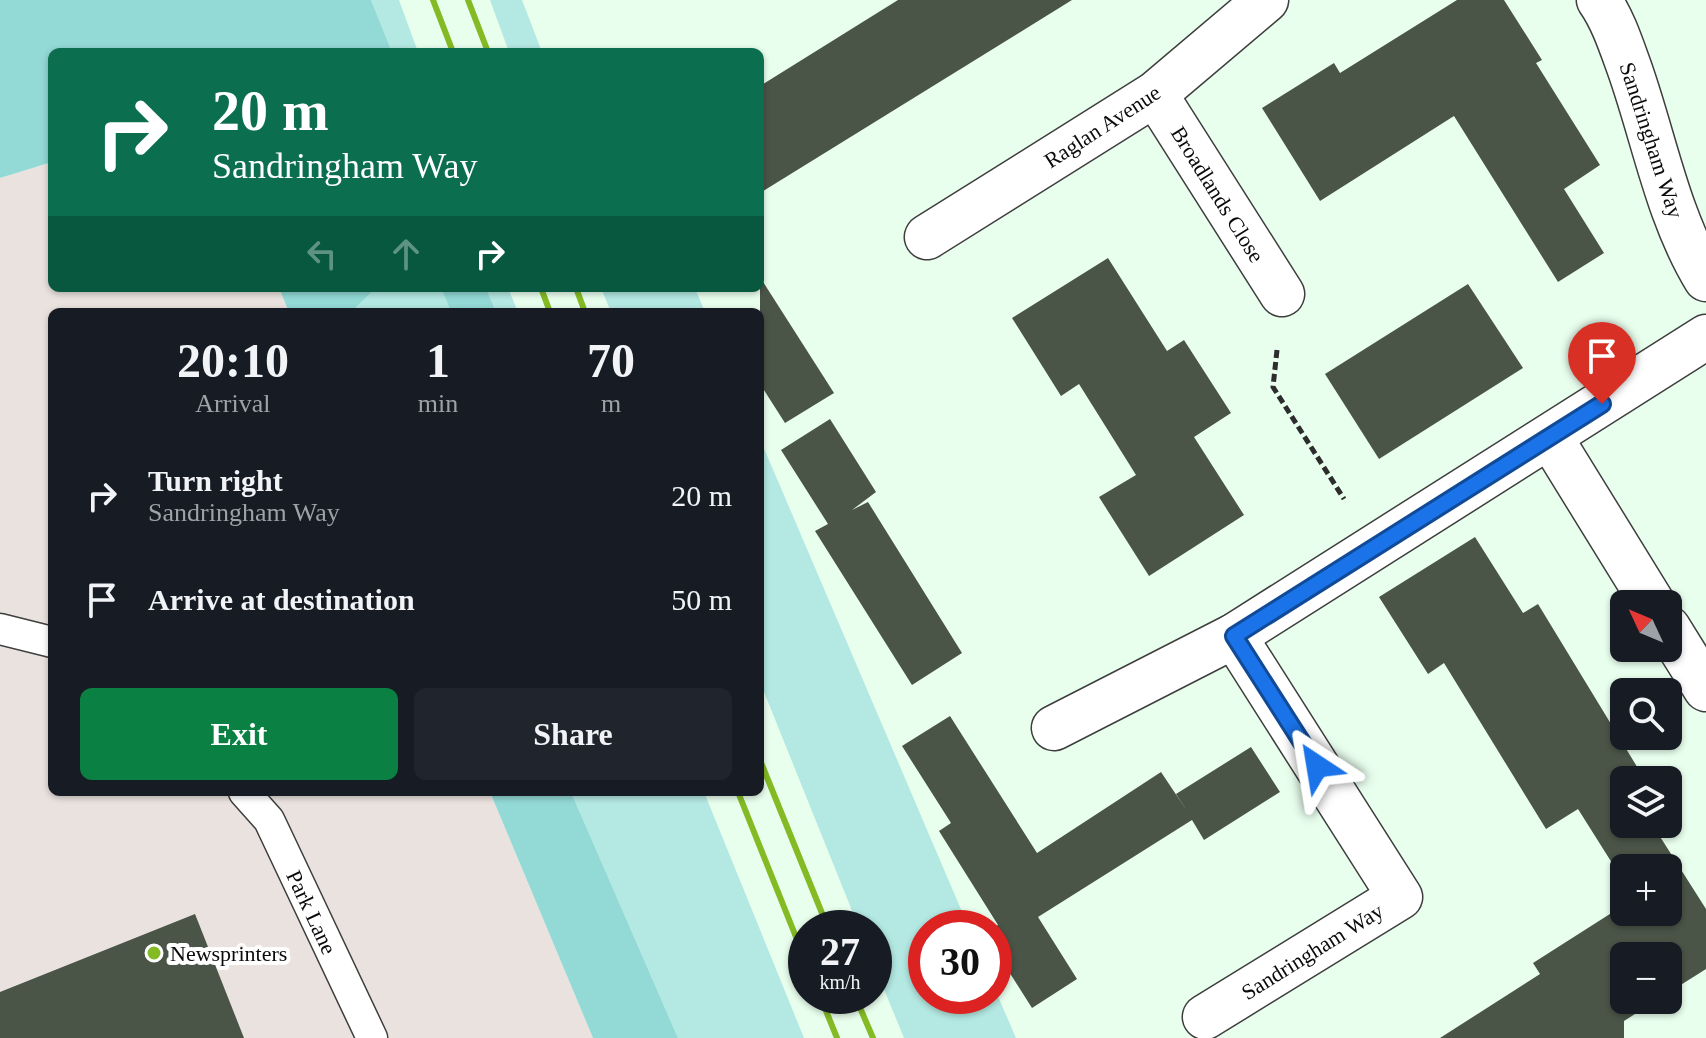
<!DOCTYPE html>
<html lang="en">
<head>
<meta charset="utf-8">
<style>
	body { margin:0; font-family:"Times New Roman",serif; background:#20242c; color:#f1f3f6; height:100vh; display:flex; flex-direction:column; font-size:30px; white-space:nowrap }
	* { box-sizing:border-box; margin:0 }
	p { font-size:26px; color:#9ea1a6 }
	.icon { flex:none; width:44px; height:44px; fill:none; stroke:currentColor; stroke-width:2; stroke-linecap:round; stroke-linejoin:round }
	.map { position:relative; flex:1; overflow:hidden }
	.sheet { position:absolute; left:48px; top:308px; width:716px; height:488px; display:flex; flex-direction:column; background:#171b24; border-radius:12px; box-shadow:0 2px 6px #0004 }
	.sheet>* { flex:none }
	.banner { position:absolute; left:48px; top:48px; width:716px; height:244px; border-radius:12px; box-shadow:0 2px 6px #0004; background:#0b6e4f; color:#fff; overflow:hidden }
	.needle { width:52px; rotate:314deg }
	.tools { position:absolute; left:1610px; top:590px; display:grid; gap:16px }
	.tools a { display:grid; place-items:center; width:72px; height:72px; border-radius:12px; background:#171b24; box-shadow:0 2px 6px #0004; font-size:40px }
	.speed { position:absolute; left:788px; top:910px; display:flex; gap:16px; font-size:40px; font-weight:700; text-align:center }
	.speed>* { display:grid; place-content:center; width:104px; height:104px; border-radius:50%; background:#171b24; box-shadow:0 2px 6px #0004; line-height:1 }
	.speed small { font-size:20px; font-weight:400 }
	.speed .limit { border:12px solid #d22; background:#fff; color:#111 }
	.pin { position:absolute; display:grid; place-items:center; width:68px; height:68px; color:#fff; margin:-82px -34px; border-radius:50% 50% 50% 0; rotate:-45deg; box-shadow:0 0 8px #0007 }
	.pin .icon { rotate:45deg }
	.me { position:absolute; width:88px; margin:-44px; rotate:327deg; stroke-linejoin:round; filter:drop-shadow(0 0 6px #0008) }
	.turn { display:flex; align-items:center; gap:28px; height:168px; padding:0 32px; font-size:36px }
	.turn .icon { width:104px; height:104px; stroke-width:2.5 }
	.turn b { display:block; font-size:56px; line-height:68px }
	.lanes { display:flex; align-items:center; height:76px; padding:0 32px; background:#0003; justify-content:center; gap:40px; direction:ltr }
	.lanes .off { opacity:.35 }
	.eta { display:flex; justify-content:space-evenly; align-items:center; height:136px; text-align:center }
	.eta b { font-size:48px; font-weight:700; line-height:56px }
	.cta { display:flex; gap:16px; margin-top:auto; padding:16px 32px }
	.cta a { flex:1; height:92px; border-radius:12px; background:#0b8043; color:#fff; font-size:32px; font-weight:700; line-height:92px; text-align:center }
	.cta a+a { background:#20242c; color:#f1f3f6 }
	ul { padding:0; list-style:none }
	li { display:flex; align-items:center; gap:24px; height:104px; padding:0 32px }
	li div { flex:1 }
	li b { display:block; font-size:30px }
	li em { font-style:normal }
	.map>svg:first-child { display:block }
</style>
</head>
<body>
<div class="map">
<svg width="1706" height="1038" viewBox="0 0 1706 1038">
	<rect width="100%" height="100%" fill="#e9ffee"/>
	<path fill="#eae2df" d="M 52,162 L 52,288 L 279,288 L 289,312 L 52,312 L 52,792 L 490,792 L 593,1038 L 0,1038 L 0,178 Z"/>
	<g fill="#b4e8e2">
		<path d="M 371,0 L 399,0 L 418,52 L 392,52 Z"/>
		<path d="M 490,0 L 522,0 L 542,52 L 509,52 Z"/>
		<path d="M 376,288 L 441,288 L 451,312 L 351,312 Z"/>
		<path d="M 486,288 L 508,288 L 518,312 L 496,312 Z"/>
		<path d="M 601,288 L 695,288 L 705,312 L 611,312 Z"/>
		<path d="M 760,439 L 969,928 L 926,928 L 926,996 L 994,996 L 994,987 L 1016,1038 L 904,1038 L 874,965 L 874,928 L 859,928 L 760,682 Z"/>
		<path d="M 571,792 L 704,792 L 804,1038 L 678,1038 Z"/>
	</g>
	<g fill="#93d9d6">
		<path d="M 0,0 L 371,0 L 392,52 L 52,52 L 52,162 L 0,178 Z"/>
		<path d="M 279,288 L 376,288 L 351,312 L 289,312 Z"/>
		<path d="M 441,288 L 486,288 L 496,312 L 451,312 Z"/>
		<path d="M 490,792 L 571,792 L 678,1038 L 593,1038 Z"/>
	</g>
	<g fill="#4a5447">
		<path d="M 898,0 L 1072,0 L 760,193 L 760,86 Z"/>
		<path d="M 1457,0 L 1504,0 L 1542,60 L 1536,63 L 1600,165 L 1564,189 L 1604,253 L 1558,282 L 1454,116 L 1320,201 L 1262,108 L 1334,63 L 1340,73 Z"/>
		<path d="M 1108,258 L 1167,351 L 1184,340 L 1231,413 L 1194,437 L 1244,515 L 1149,576 L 1099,497 L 1136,475 L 1079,384 L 1061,396 L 1012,318 Z"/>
		<path d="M 760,277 L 834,393 L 785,423 L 760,384 Z"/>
		<path d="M 1468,284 L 1523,368 L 1379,459 L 1325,374 Z"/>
		<path d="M 830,419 L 876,492 L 852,510 L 868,502 L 962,653 L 912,685 L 815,531 L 828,524 L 781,450 Z"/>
		<path d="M 1475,537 L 1523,613 L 1538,604 L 1639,770 L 1624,779 L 1624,824 L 1652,824 L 1706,909 L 1706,969 L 1668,993 L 1668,956 L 1624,956 L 1624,1000 L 1657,1000 L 1624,1021 L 1624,1038 L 1440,1038 L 1540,974 L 1533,963 L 1624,905 L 1624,912 L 1668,912 L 1668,868 L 1624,868 L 1624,882 L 1578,809 L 1546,829 L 1444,663 L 1428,674 L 1379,597 Z"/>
		<path d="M 950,716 L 1037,853 L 1161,772 L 1187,811 L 1176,794 L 1251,747 L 1280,792 L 1204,840 L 1192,820 L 1038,917 L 1077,979 L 1032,1008 L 994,948 L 993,928 L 998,925 L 939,831 L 951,823 L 902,746 Z"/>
		<path d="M 195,914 L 244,1038 L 0,1038 L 0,992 Z"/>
	</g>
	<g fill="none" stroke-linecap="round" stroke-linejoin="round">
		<defs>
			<g id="lane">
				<path d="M 0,629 L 52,642"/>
				<path d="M 244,792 L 269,820 L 372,1038"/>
			</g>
			<g id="street">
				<path d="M 1599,0 C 1613,20 1621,45 1629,67 C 1654,137 1667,215 1706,279"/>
				<path d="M 1155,94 L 1282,294"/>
				<path d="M 927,237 L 1155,94 L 1266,0"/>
				<path d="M 1550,437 L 1653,604"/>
				<path d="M 1668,628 L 1706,689"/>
				<path d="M 1054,728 L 1234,636 L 1706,337"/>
				<path d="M 1205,1017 L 1400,897 L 1234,636"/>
			</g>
		</defs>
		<use href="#lane" stroke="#3e3e3e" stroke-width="33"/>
		<use href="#street" stroke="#3e3e3e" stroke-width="47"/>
		<path stroke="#2d2d2d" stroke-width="5" stroke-dasharray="8 4" stroke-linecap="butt" d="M 1277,350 L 1273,387 L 1344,499"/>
		<use href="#lane" stroke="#fff" stroke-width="30"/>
		<use href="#street" stroke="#fff" stroke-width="44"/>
		<g stroke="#84ba24" stroke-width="6">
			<path d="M 433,0 L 453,52"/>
			<path d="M 468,0 L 488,52"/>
			<path d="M 541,288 L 550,312"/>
			<path d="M 576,288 L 585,312"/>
			<path d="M 760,760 L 828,928"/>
			<path d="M 738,792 L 806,962"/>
			<path d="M 820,996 L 837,1038"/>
			<path d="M 855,996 L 873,1038"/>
		</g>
	</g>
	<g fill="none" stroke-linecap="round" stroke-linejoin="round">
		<defs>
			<path id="route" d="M 1317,766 L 1234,636 L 1602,404"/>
		</defs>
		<use href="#route" stroke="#114b97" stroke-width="20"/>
		<use href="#route" stroke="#1a73e8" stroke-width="14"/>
	</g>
	<circle fill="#84ba24" stroke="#fff" stroke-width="3" cx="154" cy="953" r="8"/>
	<g text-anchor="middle" stroke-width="8" stroke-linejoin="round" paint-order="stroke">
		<g font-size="22" fill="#0b0b0b" stroke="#fff">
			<text transform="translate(1102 126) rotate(-33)" y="8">Raglan Avenue</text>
			<text transform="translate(1652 140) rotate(72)" y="8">Sandringham Way</text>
			<text transform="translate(1218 194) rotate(58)" y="8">Broadlands Close</text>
			<text transform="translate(312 912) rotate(65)" y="8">Park Lane</text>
			<text transform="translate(1312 951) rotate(-32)" y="8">Sandringham Way</text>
		</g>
		<g font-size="22" fill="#0b0b0b" stroke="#fff" text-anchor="start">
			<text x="170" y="961">Newsprinters</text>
		</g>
	</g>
</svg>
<div class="tools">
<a><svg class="needle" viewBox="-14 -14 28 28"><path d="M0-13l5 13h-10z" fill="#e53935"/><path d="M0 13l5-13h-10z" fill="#9ea1a6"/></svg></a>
<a><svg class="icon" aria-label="search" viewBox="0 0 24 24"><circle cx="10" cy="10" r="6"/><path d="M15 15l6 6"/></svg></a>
<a><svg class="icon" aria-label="layers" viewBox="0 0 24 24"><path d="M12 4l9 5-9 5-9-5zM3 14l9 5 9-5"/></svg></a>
<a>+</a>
<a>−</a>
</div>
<div class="speed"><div>27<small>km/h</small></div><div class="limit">30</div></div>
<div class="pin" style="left:1602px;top:404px;background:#d93025"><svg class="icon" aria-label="arrive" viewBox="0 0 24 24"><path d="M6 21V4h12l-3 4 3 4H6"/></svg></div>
<svg class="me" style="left:1317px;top:766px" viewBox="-20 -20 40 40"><path d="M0-17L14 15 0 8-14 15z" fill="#1a73e8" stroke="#fff" stroke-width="4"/></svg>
<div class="banner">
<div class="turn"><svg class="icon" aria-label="right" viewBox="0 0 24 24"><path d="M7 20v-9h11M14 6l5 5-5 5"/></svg><div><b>20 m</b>Sandringham Way</div></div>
<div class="lanes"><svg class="icon off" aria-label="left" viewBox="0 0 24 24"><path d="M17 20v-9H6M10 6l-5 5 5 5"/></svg><svg class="icon off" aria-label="ahead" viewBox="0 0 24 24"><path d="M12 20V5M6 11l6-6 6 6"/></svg><svg class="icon" aria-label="right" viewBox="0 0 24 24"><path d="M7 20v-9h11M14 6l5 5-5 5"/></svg></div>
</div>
<section class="sheet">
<div class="eta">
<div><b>20:10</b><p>Arrival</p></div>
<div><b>1</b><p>min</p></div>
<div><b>70</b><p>m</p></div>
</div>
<ul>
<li><svg class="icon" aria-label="right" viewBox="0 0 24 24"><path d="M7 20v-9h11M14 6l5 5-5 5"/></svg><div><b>Turn right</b><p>Sandringham Way</p></div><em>20 m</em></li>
<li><svg class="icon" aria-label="arrive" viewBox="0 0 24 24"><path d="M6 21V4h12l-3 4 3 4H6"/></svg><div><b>Arrive at destination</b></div><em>50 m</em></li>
</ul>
<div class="cta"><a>Exit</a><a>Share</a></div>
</section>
</div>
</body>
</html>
